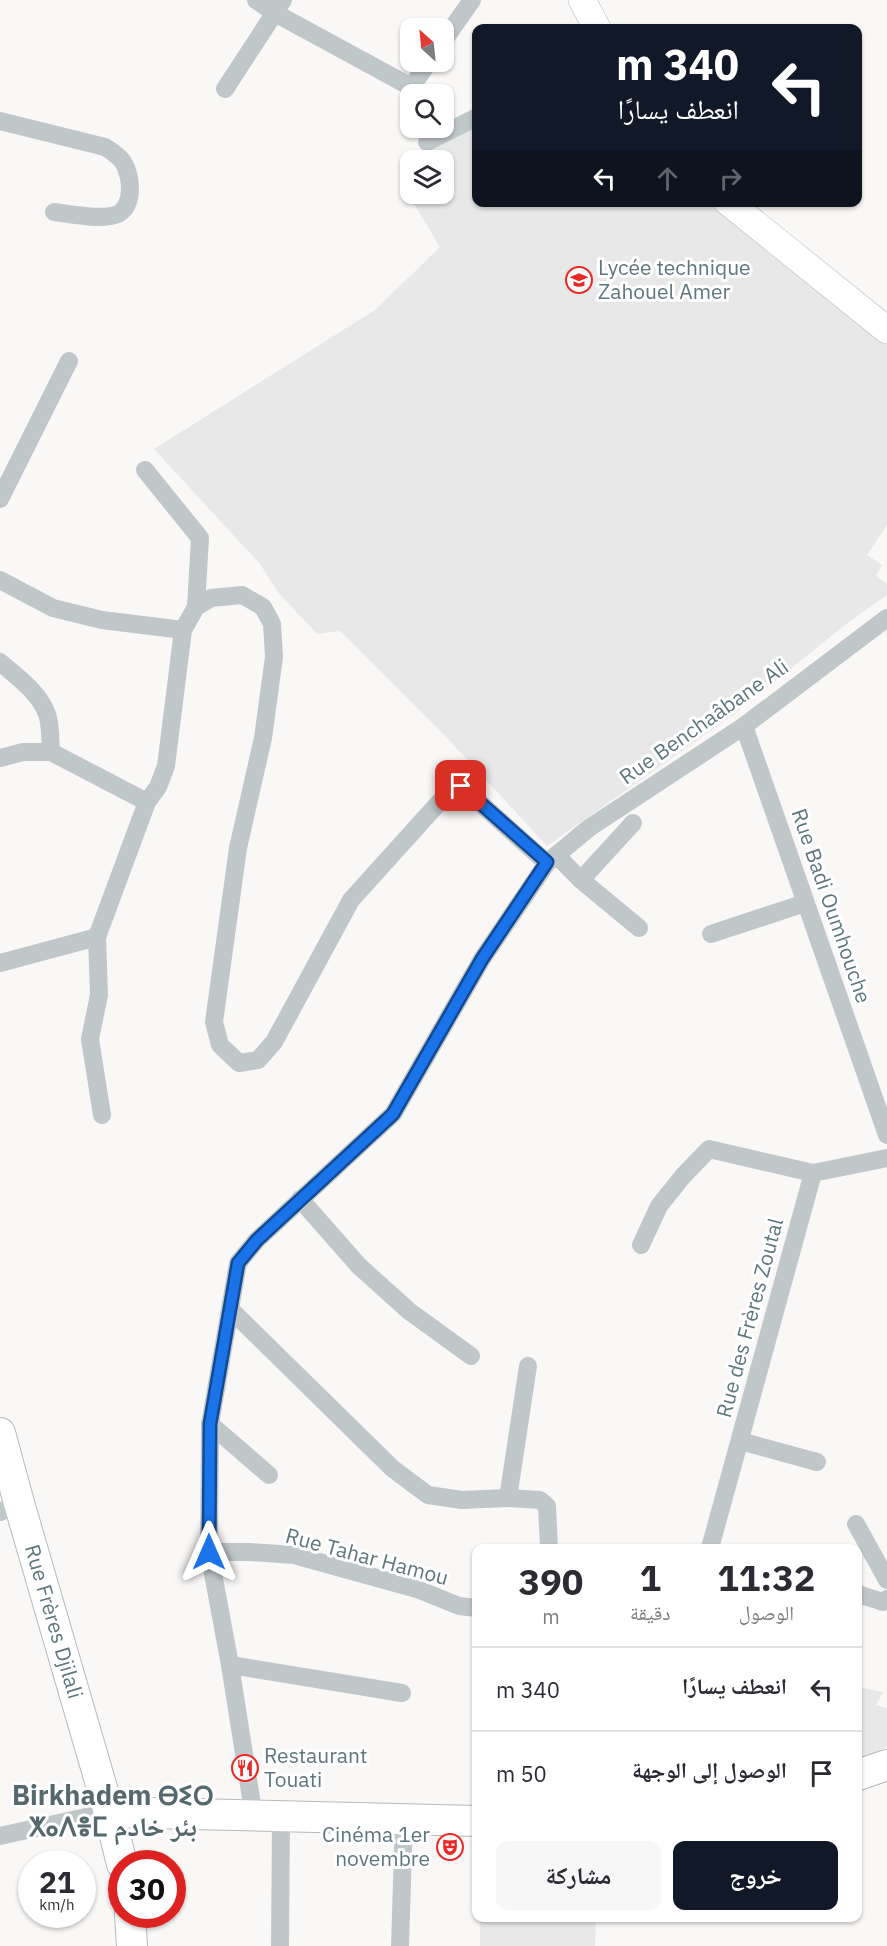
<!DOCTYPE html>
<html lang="ar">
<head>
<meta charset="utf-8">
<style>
	body { margin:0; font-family:"IBM Plex Sans","Noto Naskh Arabic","Noto Sans Tifinagh",sans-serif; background:#f7f7f7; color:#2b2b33; direction:rtl; height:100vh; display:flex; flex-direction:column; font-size:22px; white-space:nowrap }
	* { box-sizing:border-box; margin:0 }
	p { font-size:20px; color:#7c7c81 }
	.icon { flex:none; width:33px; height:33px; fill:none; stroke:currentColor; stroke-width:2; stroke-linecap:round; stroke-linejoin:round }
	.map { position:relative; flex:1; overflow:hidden; direction:ltr }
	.drawer { position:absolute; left:472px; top:1544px; width:390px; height:378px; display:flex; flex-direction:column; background:#fff; border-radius:12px; box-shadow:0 2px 4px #0004; direction:rtl }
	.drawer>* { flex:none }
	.banner { position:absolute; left:472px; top:24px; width:390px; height:183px; border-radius:12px; box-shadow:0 2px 4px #0004; direction:rtl; background:#111827; color:#fff; overflow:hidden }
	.needle { width:39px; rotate:333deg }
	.controls { position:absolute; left:400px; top:18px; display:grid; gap:12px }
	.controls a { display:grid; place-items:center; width:54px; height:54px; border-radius:12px; background:#fff; box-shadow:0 2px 4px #0004; font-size:30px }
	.speed { position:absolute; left:18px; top:1850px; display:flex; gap:12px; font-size:30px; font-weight:700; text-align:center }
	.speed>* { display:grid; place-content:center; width:78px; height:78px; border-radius:50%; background:#fff; box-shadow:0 2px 4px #0004; line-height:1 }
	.speed small { font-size:15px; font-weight:400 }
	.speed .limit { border:9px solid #d22; background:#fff; color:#111 }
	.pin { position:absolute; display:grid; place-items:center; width:51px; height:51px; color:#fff; margin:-26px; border-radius:12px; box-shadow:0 3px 9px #0006 }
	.me { position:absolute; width:66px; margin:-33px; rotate:0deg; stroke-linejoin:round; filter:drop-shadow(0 0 4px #0008) }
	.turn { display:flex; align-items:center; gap:21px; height:126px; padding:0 24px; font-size:27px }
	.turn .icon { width:78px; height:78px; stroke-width:2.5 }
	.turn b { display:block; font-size:42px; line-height:51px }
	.lanes { display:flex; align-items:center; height:57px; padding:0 24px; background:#0003; justify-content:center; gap:30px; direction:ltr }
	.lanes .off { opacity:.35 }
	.eta { display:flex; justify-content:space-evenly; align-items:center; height:102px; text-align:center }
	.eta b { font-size:36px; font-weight:800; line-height:42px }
	.button { display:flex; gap:12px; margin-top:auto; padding:12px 24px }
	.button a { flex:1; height:69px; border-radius:12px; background:#111827; color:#fff; font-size:24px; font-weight:800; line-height:69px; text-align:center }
	.button a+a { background:#f7f7f7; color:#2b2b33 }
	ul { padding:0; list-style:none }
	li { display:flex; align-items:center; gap:18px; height:84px; padding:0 24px; border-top:2px solid #e1e1e2 }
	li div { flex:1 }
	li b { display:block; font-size:22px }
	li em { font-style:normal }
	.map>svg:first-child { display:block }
</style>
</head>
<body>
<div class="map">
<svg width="887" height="1946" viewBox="0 0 887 1946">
	<rect width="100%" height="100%" fill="#f9f8f6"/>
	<g fill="#e7e8e7">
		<path d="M 477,124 L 477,202 L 718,203 L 887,342 L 887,525 L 867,555 L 882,565 L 876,576 L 887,584 L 887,595 L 850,621 L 733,715 L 547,846 L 451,742 L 340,631 L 317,634 L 278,592 L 260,564 L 154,449 L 375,310 L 440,247 L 404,187 L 411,177 L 411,194 L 444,194 L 444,160 L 422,160 L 431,146 Z"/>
		<path d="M 858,1687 L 883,1692 L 876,1705 L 887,1708 L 887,1746 L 860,1763 L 858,1763 Z"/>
		<path d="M 480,1917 L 596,1917 L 595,1946 L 480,1946 Z"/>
	</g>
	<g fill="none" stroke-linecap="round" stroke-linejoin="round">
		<defs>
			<g id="secondary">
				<path d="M 582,0 L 597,28"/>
				<path d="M 728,202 L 887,330"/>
			</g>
			<g id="primary">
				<path id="s1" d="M 0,1433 L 19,1503 L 109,1812 L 122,1864"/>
				<path d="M 858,1775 L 887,1765"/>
				<path d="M 109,1812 L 477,1821"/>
				<path d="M 130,1914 L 132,1946"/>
			</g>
		</defs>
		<use href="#secondary" stroke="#b2bbbe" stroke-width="28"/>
		<use href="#primary" stroke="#b3bbbe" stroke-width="32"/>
		<g stroke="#c0c7c9" stroke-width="18">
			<path d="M 256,0 L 275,13 L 411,87 L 429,62"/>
			<path d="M 444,40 L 472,0"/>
			<path d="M 225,89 L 283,0"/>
			<path d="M 0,121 L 105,147 C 112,152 118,155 123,162 C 132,176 135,209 115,215 C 100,220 71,214 54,212"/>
			<path d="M 427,142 L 477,117"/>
			<path d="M 145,470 L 200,538 L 196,607"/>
			<path d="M 0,499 L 69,361"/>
			<path d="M 0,580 L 53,608 L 102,620 L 183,630"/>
			<path d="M 0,662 C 17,677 39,692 47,714 C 51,725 50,740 51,752"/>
			<path d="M 744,726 L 887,1135"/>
			<path d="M 0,758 L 23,752 L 51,752 L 147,802"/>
			<path d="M 556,855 L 581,880 L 639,928"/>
			<path d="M 581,880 L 633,823"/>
			<path d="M 711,934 L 805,903"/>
			<path d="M 0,963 L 97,937"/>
			<path d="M 102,1115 L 90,1039 L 99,995 L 97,937 L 147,802 L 158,787 L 166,766 L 183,630 L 196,607 L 211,598 L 242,595 L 263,607 L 272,624 L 274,657 L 263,738 L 238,848 L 214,1022 L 220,1045 L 239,1063 L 258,1060 L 274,1042 L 351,900 L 453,787 L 461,786 L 547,863"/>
			<path d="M 300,1199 L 359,1266 L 409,1311 L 471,1356"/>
			<path d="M 641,1245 L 659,1206 L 683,1176 L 709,1149 L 813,1173"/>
			<path d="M 230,1309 L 393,1469 L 428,1495 L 462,1500 L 508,1498 L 540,1500 L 547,1506 L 549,1548"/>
			<path d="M 210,1424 L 269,1475"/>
			<path d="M 740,1441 L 817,1462"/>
			<path d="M 508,1498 L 528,1366"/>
			<path d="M 0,1512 L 19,1503"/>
			<path d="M 856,1524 L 887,1580"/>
			<path d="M 710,1548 L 813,1173 L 887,1158"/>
			<path d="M 209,1552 L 250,1552 L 294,1555 L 417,1589 L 459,1606 L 477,1608"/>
			<path d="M 858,1594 L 883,1602 L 887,1599"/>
			<path d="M 230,1665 L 402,1693"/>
			<path d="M 254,1817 L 230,1665 L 209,1552 L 210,1424 L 238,1263 L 257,1240 L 393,1114 L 482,959 L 547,863 L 589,828 L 744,726 L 887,618"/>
			<path d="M 0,1836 L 109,1812"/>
			<path d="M 280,1946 L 281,1818"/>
			<path d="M 400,1946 L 404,1818"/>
		</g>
		<use href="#secondary" stroke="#fff" stroke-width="27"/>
		<use href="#primary" stroke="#fff" stroke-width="30"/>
	</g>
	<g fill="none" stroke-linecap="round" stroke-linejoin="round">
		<defs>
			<path id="route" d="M 209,1552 L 210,1424 L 238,1263 L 257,1240 L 393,1114 L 482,959 L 547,862 L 461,786"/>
		</defs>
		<use href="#route" stroke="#114b97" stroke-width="15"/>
		<use href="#route" stroke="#1a73e8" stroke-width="10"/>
	</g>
	<defs>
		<symbol id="school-ring" viewBox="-11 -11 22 22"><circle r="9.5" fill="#fff" stroke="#eb2824" stroke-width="1.5"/><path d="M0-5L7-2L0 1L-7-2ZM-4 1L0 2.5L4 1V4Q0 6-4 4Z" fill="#eb2824"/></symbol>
		<symbol id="restaurant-ring" viewBox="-11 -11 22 22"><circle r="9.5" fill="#fff" stroke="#eb2824" stroke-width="1.5"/><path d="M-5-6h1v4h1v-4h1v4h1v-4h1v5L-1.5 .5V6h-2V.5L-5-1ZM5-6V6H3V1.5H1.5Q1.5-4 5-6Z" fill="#eb2824"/></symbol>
		<symbol id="theatre-ring" viewBox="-11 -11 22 22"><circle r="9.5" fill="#fff" stroke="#eb2824" stroke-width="1.5"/><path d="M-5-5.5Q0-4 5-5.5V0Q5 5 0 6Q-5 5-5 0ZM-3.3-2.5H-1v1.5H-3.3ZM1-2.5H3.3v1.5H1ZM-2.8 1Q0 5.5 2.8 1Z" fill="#eb2824"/></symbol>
	</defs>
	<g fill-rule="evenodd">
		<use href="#school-ring" x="564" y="265" width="30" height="30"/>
		<use href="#restaurant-ring" x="230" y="1753" width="30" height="30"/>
		<use href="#theatre-ring" x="435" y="1832" width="30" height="30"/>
	</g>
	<g text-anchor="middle" stroke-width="6" stroke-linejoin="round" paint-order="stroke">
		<g font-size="21" fill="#5e767d" stroke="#fff" text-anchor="start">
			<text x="598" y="275">Lycée technique<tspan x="598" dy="24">Zahouel Amer</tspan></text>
			<text x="264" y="1763">Restaurant<tspan x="264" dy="24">Touati</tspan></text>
			<text x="430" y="1842" text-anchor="end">Cinéma 1er<tspan x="430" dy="24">novembre</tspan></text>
		</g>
		<g font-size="21" fill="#5e767d" stroke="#fff">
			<text transform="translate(704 722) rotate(-35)" y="7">Rue Benchaâbane Ali</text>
			<text transform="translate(831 906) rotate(71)" y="7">Rue Badi Oumhouche</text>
			<text transform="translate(750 1318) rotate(-75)" y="7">Rue des Frères Zoutal</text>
			<text transform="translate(367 1557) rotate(15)" y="7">Rue Tahar Hamou</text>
			<text dy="7" stroke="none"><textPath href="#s1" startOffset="196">Rue Frères Djilali</textPath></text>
		</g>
		<g font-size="27" font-weight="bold" fill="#55686d" stroke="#fff">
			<text x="113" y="1805">Birkhadem ⴱⵉⵔ<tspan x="113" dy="31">ⵅⴰⴷⴻⵎ بئر خادم</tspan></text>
		</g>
	</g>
</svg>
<div class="controls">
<a><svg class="needle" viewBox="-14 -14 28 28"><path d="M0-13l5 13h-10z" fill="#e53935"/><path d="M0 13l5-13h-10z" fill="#7c7c81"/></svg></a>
<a><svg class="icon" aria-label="search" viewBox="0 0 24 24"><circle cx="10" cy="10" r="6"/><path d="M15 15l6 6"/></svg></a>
<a><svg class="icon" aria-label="layers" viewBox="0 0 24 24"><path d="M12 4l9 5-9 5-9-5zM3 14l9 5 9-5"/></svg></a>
</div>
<div class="speed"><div>21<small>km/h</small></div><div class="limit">30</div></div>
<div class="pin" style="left:461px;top:786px;background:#d93025"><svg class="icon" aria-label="arrive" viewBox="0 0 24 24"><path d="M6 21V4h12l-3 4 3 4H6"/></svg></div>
<svg class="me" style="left:209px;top:1552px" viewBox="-20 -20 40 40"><path d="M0-17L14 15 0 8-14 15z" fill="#1a73e8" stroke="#fff" stroke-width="4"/></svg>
<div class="banner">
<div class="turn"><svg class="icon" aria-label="left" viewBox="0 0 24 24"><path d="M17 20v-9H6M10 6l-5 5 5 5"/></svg><div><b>340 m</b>انعطف يسارًا</div></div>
<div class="lanes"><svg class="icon" aria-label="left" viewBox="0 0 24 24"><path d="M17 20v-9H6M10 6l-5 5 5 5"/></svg><svg class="icon off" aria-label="ahead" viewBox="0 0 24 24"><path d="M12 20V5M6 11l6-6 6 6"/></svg><svg class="icon off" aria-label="right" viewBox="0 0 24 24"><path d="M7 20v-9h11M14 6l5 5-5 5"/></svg></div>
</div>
<section class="drawer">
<div class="eta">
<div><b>11:32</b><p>الوصول</p></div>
<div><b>1</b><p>دقيقة</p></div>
<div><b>390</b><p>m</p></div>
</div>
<ul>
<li><svg class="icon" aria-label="left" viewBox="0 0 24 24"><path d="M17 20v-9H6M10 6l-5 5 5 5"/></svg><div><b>انعطف يسارًا</b></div><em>340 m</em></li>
<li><svg class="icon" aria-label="arrive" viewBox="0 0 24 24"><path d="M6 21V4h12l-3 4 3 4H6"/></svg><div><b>الوصول إلى الوجهة</b></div><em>50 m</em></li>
</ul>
<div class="button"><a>خروج</a><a>مشاركة</a></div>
</section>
</div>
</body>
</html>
